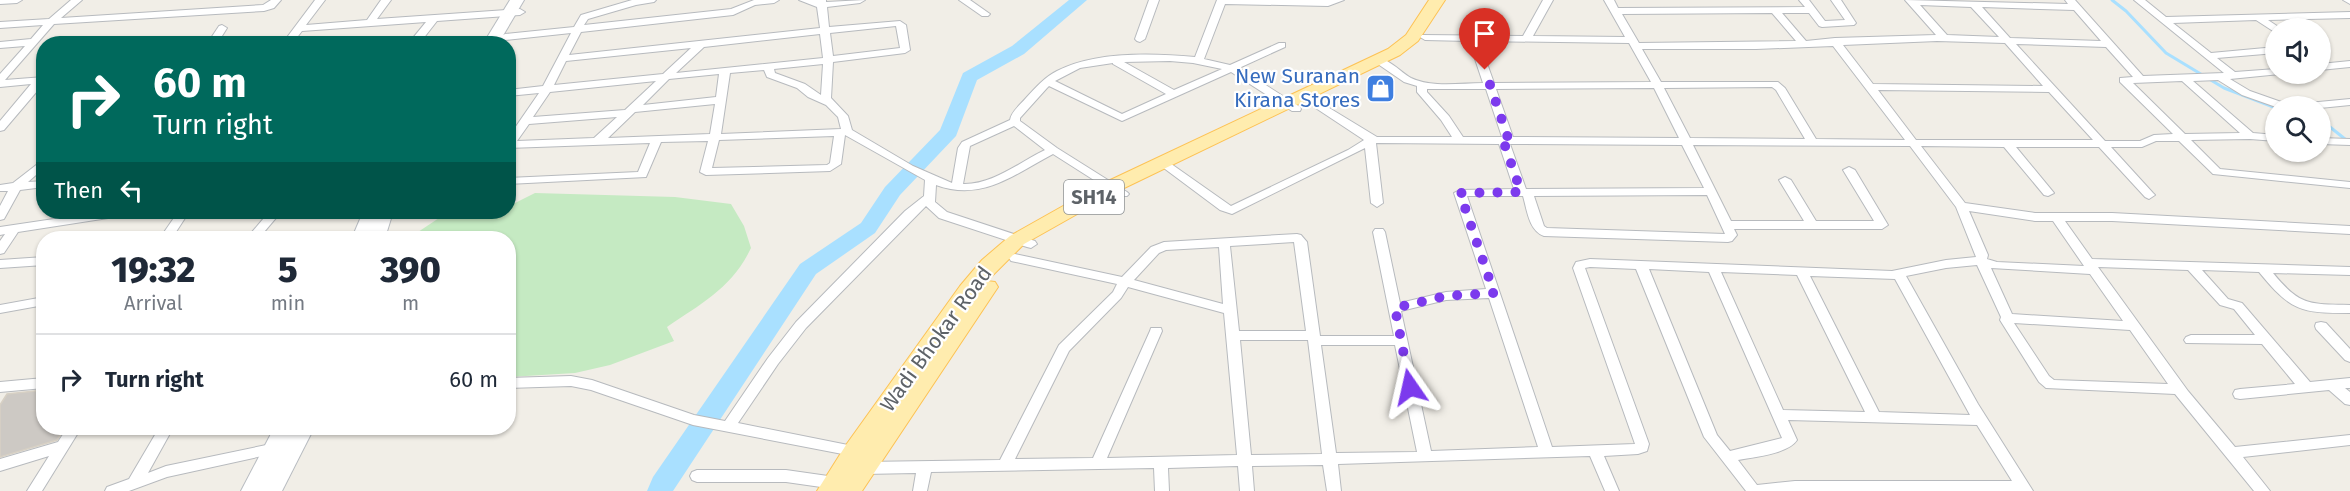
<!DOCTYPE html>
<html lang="en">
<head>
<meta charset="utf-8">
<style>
	body { margin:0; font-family:"Fira Sans",sans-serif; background:#f2f2f3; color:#1f2937; height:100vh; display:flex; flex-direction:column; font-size:22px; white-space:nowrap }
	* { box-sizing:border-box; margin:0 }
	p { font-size:20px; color:#747a83 }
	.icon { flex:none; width:33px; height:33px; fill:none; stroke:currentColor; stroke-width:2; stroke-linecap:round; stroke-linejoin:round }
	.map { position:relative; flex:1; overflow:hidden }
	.panel { position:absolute; left:36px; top:231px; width:480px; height:204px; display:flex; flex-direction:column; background:#fff; border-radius:24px; box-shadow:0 2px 4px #0004 }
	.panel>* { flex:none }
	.banner { position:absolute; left:36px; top:36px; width:480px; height:183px; border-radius:24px; box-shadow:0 2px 4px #0004; background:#00695c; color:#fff; overflow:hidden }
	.buttons { position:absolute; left:2265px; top:18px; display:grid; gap:12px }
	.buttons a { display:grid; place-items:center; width:66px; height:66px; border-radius:50%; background:#fff; box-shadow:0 2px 4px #0004; font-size:30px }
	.pin { position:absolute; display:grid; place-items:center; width:51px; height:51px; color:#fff; margin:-62px -26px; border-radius:50% 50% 50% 0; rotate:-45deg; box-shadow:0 0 6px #0007 }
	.pin .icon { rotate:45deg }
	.me { position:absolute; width:66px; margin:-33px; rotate:349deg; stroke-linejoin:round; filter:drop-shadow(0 0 4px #0008) }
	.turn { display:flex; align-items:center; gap:21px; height:126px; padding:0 18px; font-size:27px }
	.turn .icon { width:78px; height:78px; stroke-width:2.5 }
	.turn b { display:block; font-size:42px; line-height:51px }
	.then { display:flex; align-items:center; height:57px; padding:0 18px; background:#0003; gap:12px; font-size:22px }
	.eta { display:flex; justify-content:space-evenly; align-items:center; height:102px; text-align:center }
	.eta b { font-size:36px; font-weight:800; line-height:42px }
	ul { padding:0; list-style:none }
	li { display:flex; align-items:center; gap:18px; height:90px; padding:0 18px; border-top:2px solid #e0e1e3 }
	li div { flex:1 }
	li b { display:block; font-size:22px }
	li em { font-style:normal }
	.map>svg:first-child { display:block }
</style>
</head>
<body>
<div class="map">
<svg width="2350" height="491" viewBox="0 0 2350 491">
	<rect width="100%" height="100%" fill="#f1eee7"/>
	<path fill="#c5eac2" d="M 535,193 L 675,197 L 731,204 L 744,226 L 751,248 C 732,288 702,303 667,327 L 674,341 L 610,365 L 575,373 L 509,377 L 508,238 L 409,238 L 448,212 L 508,212 L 509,206 Z"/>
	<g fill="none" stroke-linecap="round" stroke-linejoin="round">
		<g stroke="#a9e0ff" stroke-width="3">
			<path d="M 2112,0 L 2126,11 L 2166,53 L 2224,88 L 2276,108"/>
			<path d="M 2320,123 L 2330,127 L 2350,143"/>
		</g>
		<path fill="#a9e0ff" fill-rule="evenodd" d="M 1069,0 L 1087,0 L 1024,54 L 977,80 L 956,136 L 900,195 L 875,233 L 816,274 L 673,491 L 647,491 L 653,477 L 800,264 L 861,223 L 885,187 L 940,130 L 963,73 L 1012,46 Z"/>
	</g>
	<path fill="#cdc9c4" stroke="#d7d0c4" stroke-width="1.5" d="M 44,390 L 44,428 L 65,428 L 57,440 L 0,457 L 0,405 L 7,394 Z"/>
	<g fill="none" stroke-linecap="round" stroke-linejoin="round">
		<defs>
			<g id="street">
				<path d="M 0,0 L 22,0 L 17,3 L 0,4 Z"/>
				<path d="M 71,0 L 82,0 L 61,18 L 263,5 L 271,0 L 281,0 L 274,8 L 264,11 L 54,24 L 5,80 L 44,77 L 44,83 L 4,130 L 0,131 L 0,121 L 31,84 L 0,87 L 0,74 L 25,46 L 0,48 L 0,42 L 31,39 L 43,25 L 0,28 L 0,22 L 49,19 Z"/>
				<path d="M 315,0 L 325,0 L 306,25 L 367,20 L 381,0 L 391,0 L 377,19 L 520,9 L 525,12 L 520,15 L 437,21 L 419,44 L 408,44 L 426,22 L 302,31 L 292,44 L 282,44 Z"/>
				<path d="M 632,0 L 656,0 L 654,2 L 636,5 L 588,19 L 584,25 L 731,9 L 754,0 L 779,0 L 774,3 L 755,5 L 733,15 L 581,32 L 569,55 L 820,28 L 817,7 L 799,0 L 826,0 L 826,2 L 865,0 L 860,3 L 827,7 L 829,27 L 900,21 L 906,25 L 910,50 L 905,53 L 833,62 L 831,98 L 848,116 L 852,130 L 913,166 L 952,183 L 958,148 L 962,142 L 1010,120 C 1011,112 1020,105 1026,98 C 1035,88 1045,77 1057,71 C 1095,51 1154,53 1195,57 L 1217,0 L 1344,0 L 1328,6 L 1225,4 L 1204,59 L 1230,65 L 1279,43 L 1285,43 L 1285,47 L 1239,68 L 1300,107 L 1301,109 L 1300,111 L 1292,111 L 1231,72 L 1122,121 L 1049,86 L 1047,88 L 1020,118 L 1020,121 L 1057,148 L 1127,192 L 1129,194 L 1127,196 L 1119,196 L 1053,154 C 1013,175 982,202 936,185 L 935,202 L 947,212 L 1035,241 L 1037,244 L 1031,248 L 1027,247 L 939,218 L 926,206 L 806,328 L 778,364 L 738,423 L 863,448 L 865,452 L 863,456 L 858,457 L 693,425 L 591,390 L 571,386 L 508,388 L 508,378 L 571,376 L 592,380 L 694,415 L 725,421 L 768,358 L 796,322 L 905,211 L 924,196 L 925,180 L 845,135 L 841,164 L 830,171 L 706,175 L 700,172 L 708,141 L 661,142 L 646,177 L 508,184 L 508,178 L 638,172 L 650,143 L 508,148 L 508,138 L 539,93 L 508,96 L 508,90 L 543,86 L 571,33 L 505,40 L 500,37 L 505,34 L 574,27 L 581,15 ZM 896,26 L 900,48 L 833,56 L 830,33 ZM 820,34 L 823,58 L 676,73 L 704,47 ZM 691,48 L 663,74 L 554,85 L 566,61 ZM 1170,61 L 1193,63 L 1222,69 L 1174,90 L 1124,62 ZM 1113,63 L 1113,64 L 1166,94 L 1122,114 L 1055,81 L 1080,68 ZM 823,64 L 821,95 L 805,84 L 775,73 L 774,69 ZM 764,70 L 767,77 L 797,88 L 808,97 L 826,105 L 838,117 L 841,129 L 721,134 L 730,73 ZM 719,74 L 716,97 L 643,105 L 669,79 ZM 656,81 L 625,110 L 533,117 L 550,92 ZM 715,104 L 710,134 L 608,138 L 635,112 ZM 617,117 L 594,138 L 517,141 L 529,124 ZM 1014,126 L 1045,150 C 1020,162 992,185 963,184 L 970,146 ZM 834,136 L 830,163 L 827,165 L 712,168 L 719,140 Z"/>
				<path d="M 959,0 L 970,0 L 990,14 L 988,16 L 982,16 Z"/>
				<path d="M 1149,0 L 1159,0 L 1145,39 L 1140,42 L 1137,41 L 1135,39 Z"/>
				<path d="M 1543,0 L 1553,0 L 1533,36 L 1625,37 L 1604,0 L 1614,0 L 1618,8 L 1805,7 L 1799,0 L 1809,0 L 1825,21 L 1845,20 L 1831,0 L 1841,0 L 1856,23 L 1854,25 L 1822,27 L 1819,26 L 1809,13 L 1782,13 L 1806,41 L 1835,38 L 1936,35 L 1905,0 L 2068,4 L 2065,0 L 2075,0 L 2143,76 L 2224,73 L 2134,0 L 2145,0 L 2166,17 L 2350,12 L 2350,18 L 2268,20 L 2280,28 L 2276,28 L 2276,33 L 2256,20 L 2173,23 L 2211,53 L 2276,47 L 2276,53 L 2217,58 L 2235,72 L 2276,69 L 2276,74 L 2280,74 L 2230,79 L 2250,91 L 2287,104 L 2288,106 L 2276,107 L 2242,95 L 2218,80 L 2193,81 L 2253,133 L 2276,135 L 2276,141 L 2250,139 L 2191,140 L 2220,169 L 2350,182 L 2350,188 L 2213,174 L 2179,141 L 2156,141 L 2142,147 L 2111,147 L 2153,193 L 2155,195 L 2149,199 L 2145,197 L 2099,147 L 2016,147 L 2054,193 L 2048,196 L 2044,195 L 2004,147 L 1921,146 L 1965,203 L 2035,213 L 2112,213 L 2350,226 L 2350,234 L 2112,221 L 2065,221 L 2092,259 L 2350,267 L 2350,275 L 2273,273 C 2300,306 2309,304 2350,305 L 2350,313 C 2300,313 2291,311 2259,272 L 2202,270 L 2228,299 L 2242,303 L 2310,382 L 2350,378 L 2350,388 L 2345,388 L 2350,392 L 2350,405 L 2345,404 L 2329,390 L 2240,399 L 2235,398 L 2233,394 L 2235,390 L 2240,389 L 2295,384 L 2262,344 L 2186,343 L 2184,340 L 2186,337 L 2191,335 L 2255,335 L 2234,309 L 2220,305 L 2188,270 L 2098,267 L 2188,391 L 2235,447 L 2350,435 L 2350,445 L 2243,457 L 2270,491 L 2254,491 L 2175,394 L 2046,388 L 2039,382 L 2000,320 L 2001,317 L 1977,265 L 1946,268 L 1906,276 L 1978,404 L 2033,491 L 1746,491 L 1704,437 L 1636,269 L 1590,267 L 1585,268 L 1649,444 L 1647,451 L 1638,454 L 1604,456 L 1619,491 L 1605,491 L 1590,456 L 1338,464 L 1341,491 L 1327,491 L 1323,465 L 1252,466 L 1254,491 L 1240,491 L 1238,466 L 1168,468 L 1169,491 L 1155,491 L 1154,468 L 931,472 L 927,491 L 913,491 L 916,473 L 864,474 L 859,472 L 857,468 L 859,464 L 864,462 L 1000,460 L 1059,345 L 1113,292 L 1117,284 L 1011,261 L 1009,258 L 1011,255 L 1015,254 L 1122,277 L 1151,247 L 1164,242 L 1297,234 L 1301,235 L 1307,242 L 1320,336 L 1394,336 L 1373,232 L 1375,229 L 1383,229 L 1385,232 L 1400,303 L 1446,292 L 1486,289 L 1454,193 L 1460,190 L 1514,189 L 1499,144 L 1376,143 L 1383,203 L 1377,207 L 1371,203 L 1365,148 L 1232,214 L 1220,210 L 1157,163 L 1163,160 L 1167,161 L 1231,206 L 1348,150 L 1364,140 L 1299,97 L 1298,95 L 1299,93 L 1303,92 L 1377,137 L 1452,137 L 1441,120 L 1417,92 L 1417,86 L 1404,82 L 1372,60 L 1373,58 C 1387,56 1400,72 1411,78 C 1432,88 1461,83 1483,83 L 1469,41 L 1425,40 L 1420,37 L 1422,35 L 1523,36 ZM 1920,5 L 1971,7 L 1999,37 L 1947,35 ZM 1982,7 L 2074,10 L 2101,41 L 2010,38 ZM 1772,13 L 1796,41 L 1639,43 L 1622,14 ZM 1479,41 L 1629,43 L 1651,82 L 1494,83 ZM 1937,41 L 2005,43 L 2043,86 L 1873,84 L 1843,45 ZM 2016,44 L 2106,47 L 2133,77 L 2120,78 L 2120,82 L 2173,134 L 2154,135 L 2140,141 L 2105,141 ZM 1833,46 L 1905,140 L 1816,139 L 1785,88 L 1778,82 L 1661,82 L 1642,49 L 1756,49 ZM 2182,81 L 2240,133 L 2185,134 L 2133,83 ZM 1772,87 L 1776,90 L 1805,139 L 1690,138 L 1664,88 ZM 1654,88 L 1679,138 L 1513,137 L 1496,89 ZM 1427,89 L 1486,89 L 1502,137 L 1463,137 L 1449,116 L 1427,92 ZM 1878,90 L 2049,92 L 2093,140 L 1916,140 ZM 1510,144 L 1682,145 L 1704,188 L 1526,189 ZM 1693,145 L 1910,146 L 1956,207 L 1976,257 L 1946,260 L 1892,271 L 1590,259 L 1576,262 L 1573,268 L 1635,444 L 1552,447 L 1467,196 L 1523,196 C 1527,210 1529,231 1544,236 L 1728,242 L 1732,241 L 1737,235 L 1734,229 L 1882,229 L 1888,225 L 1855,170 L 1849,167 L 1843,170 L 1874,221 L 1816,221 L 1791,180 L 1785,177 L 1779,180 L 1804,221 L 1731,221 ZM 1707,195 L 1725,234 L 1547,228 L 1544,226 L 1534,196 ZM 1969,211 L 2035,221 L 2053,221 L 2084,266 L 1997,262 L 1987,259 L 1988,255 ZM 1294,242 L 1306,331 L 1239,331 L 1230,246 ZM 1219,247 L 1223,304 L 1134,280 L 1159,253 L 1166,250 ZM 1991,268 L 2090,274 L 2123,321 L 2012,314 ZM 1649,269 L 1709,272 L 1782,438 L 1730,451 L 1717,435 ZM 1721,272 L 1797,275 L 1865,412 L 1783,410 ZM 1810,276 L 1895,279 L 1970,415 L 1879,412 ZM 1128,287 L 1224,313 L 1237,455 L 1107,458 L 1162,331 L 1161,328 L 1151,328 L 1150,331 L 1093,458 L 1015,459 L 1069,351 L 1121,298 ZM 1489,298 L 1538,447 L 1431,451 L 1401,311 L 1446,300 ZM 2014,323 L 2130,330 L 2168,384 L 2054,380 L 2049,376 ZM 1240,340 L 1308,340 L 1322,454 L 1251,455 ZM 1321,345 L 1395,345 L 1417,452 L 1336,453 ZM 1788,420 L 1977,425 L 2012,481 L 1795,481 L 1757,485 L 1738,460 C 1754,457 1788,454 1797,440 Z"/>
				<path d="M 2343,0 L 2350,0 L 2350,4 Z"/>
				<path d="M 222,25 L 227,28 L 217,44 L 207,44 L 219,26 Z"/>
				<path d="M 101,37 L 106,40 L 103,44 L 92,44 Z"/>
				<path d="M 2350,61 L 2350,67 L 2320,70 L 2320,64 Z"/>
				<path d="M 2350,99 L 2350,105 L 2320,108 L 2303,106 L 2308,103 Z"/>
				<path d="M 2320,138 L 2350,139 L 2350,145 L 2320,144 Z"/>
				<path d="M 44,159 L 44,168 L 28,182 L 44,181 L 44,187 L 20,190 L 4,219 L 0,220 L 0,206 L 8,191 L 0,191 L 0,185 L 13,183 Z"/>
				<path d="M 101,212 L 127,212 L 121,216 L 18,232 L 4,253 L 0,254 L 0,241 L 5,234 L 0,235 L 0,227 Z"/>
				<path d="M 178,212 L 189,212 L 172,238 L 160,238 Z"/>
				<path d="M 269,212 L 281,212 L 259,238 L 247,238 Z"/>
				<path d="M 44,257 L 44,265 L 0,268 L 0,260 Z"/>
				<path d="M 44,297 L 44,305 L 0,313 L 0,305 Z"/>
				<path d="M 2321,322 L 2326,323 L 2350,349 L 2350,362 L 2345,360 L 2316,329 L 2315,326 L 2316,323 Z"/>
				<path d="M 44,378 L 44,388 L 0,392 L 0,382 Z"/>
				<path d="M 67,428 L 81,428 L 42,491 L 27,491 L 49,456 L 0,471 L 0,459 L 58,442 Z"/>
				<path d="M 159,428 L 173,428 L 148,473 L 166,466 L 276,443 L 281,444 L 283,448 L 281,452 L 276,453 L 167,477 L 129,491 L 105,491 L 107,487 L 129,479 Z"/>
				<path d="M 697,470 L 786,470 L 835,477 L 840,479 L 842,483 L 840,487 L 835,489 L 786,482 L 697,482 L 692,480 L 690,476 L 692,472 Z"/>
			</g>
			<g id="secondary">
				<path d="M 510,0 L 524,0 L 498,44 L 483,44 Z"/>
				<path d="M 363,212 L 393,212 L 385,238 L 352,238 Z"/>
				<path d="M 274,428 L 314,428 L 282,491 L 241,491 Z"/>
			</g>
			<path id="primary" d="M 1429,0 L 1445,0 L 1418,41 L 1400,55 L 1118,191 L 1024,244 L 987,281 L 995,282 L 998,287 L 862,491 L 817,491 L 846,445 L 960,286 L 982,260 L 1010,236 L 1104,183 L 1388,49 L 1406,35 Z"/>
		</defs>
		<use href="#street" stroke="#b7babe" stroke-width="2"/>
		<use href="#secondary" stroke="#b8bcc1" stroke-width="2"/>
		<use href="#primary" stroke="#fdc254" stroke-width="2"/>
		<use href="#street" fill="#fff" fill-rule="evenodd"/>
		<use href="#secondary" fill="#fff" fill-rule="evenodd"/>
		<use href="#primary" fill="#ffecae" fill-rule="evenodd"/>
	</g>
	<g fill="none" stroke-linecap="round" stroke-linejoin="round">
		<path stroke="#7c3aed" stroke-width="10" stroke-dasharray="0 18" d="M 1410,387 L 1395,308 L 1446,296 L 1494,293 L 1460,193 L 1521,192 L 1503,140 L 1509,141 L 1485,70"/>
	</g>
	<defs>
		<symbol id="shop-square" viewBox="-11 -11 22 22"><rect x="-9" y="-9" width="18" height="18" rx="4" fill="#3f7fe0" stroke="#fff"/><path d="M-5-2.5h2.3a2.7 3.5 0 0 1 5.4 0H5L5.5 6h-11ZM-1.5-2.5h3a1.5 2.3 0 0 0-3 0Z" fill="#fff"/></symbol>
	</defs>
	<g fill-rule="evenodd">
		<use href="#shop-square" x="1364" y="72" width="33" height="33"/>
	</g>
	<g text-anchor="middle" stroke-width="4.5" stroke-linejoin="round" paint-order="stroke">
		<rect fill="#fff" stroke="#8e9295" stroke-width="1.5" x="1064" y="180" width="60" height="34" rx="4.5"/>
		<g font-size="20" font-weight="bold" fill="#5e6368">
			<text x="1094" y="204">SH14</text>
		</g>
		<g font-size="21" fill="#366cbe" stroke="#fff" text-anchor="end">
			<text x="1360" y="83">New Suranan<tspan x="1360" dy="24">Kirana Stores</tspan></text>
		</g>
		<g font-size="21" fill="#5e6368" stroke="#fff">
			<text transform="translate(936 339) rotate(-54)" y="7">Wadi Bhokar Road</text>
		</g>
	</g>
</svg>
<div class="buttons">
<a><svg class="icon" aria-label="sound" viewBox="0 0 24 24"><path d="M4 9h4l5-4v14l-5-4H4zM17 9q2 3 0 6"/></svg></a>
<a><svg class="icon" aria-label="search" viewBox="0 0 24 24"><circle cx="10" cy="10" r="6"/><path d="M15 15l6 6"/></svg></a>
</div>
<div class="pin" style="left:1485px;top:70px;background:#d93025"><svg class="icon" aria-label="arrive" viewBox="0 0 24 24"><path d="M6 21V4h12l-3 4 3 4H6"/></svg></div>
<svg class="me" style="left:1410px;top:387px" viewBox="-20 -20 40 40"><path d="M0-17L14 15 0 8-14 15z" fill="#7c3aed" stroke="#fff" stroke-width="4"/></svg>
<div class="banner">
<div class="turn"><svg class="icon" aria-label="right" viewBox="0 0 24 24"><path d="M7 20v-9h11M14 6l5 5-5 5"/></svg><div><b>60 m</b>Turn right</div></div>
<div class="then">Then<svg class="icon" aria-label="left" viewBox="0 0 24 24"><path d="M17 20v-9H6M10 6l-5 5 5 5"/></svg></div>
</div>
<section class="panel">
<div class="eta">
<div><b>19:32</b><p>Arrival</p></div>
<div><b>5</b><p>min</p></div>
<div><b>390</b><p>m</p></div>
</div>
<ul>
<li><svg class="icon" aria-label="right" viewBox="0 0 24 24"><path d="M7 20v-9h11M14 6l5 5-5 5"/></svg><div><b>Turn right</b></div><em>60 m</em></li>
</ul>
</section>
</div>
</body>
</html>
